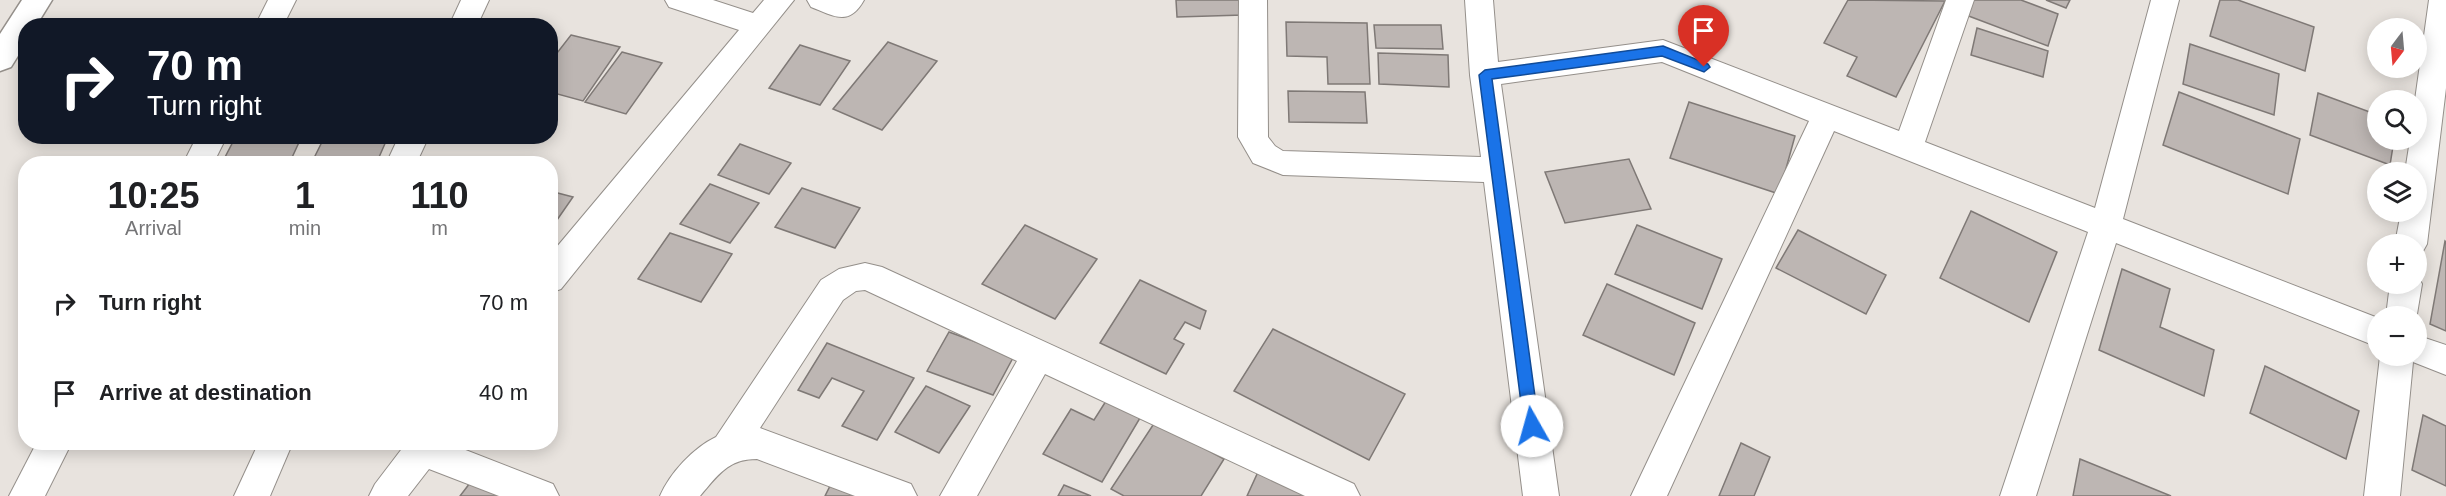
<!DOCTYPE html>
<html lang="en">
<head>
<meta charset="utf-8">
<style>
	body { margin:0; font-family:Arial,sans-serif; background:#f2f2f2; color:#202124; height:100vh; display:flex; flex-direction:column; font-size:22px; white-space:nowrap }
	* { box-sizing:border-box; margin:0 }
	p { font-size:20px; color:#757577 }
	.icon { flex:none; width:33px; height:33px; fill:none; stroke:currentColor; stroke-width:2; stroke-linecap:round; stroke-linejoin:round }
	.map { position:relative; flex:1; overflow:hidden }
	.side { position:absolute; left:18px; top:156px; width:540px; height:294px; display:flex; flex-direction:column; background:#fff; border-radius:24px; box-shadow:0 3px 15px #0003 }
	.side>* { flex:none }
	.banner { position:absolute; left:18px; top:18px; width:540px; height:126px; border-radius:24px; box-shadow:0 3px 15px #0003; background:#111827; color:#fff; overflow:hidden }
	.needle { width:39px; rotate:196deg }
	.fabs { position:absolute; left:2367px; top:18px; display:grid; gap:12px }
	.fabs a { display:grid; place-items:center; width:60px; height:60px; border-radius:50%; background:#fff; box-shadow:0 3px 15px #0003; font-size:30px }
	.pin { position:absolute; display:grid; place-items:center; width:51px; height:51px; color:#fff; margin:-62px -26px; border-radius:50% 50% 50% 0; rotate:-45deg; box-shadow:0 0 6px #0007 }
	.pin .icon { rotate:45deg }
	.me { position:absolute; width:66px; margin:-33px; rotate:353deg; stroke-linejoin:round; filter:drop-shadow(0 0 4px #0008) }
	.turn { display:flex; align-items:center; gap:21px; height:126px; padding:0 30px; font-size:27px }
	.turn .icon { width:78px; height:78px; stroke-width:2.5 }
	.turn b { display:block; font-size:42px; line-height:51px }
	.eta { display:flex; justify-content:space-evenly; align-items:center; height:102px; text-align:center }
	.eta b { font-size:36px; font-weight:600; line-height:42px }
	ul { padding:0; list-style:none }
	li { display:flex; align-items:center; gap:18px; height:90px; padding:0 30px }
	li div { flex:1 }
	li b { display:block; font-size:22px }
	li em { font-style:normal }
	.map>svg:first-child { display:block }
</style>
</head>
<body>
<div class="map">
<svg width="2446" height="496" viewBox="0 0 2446 496">
	<rect width="100%" height="100%" fill="#e8e3de"/>
	<g fill="#bdb6b3" stroke="#7f7976" stroke-width="1.5">
		<path d="M 1176,0 L 1242,0 L 1243,15 L 1177,17 Z"/>
		<path d="M 1848,0 L 1945,1 L 1896,97 L 1847,76 L 1857,57 L 1824,43 Z"/>
		<path d="M 1972,0 L 2021,0 L 2058,14 L 2048,46 L 1966,15 Z"/>
		<path d="M 2046,0 L 2070,0 L 2066,8 Z"/>
		<path d="M 2220,0 L 2238,0 L 2314,27 L 2305,71 L 2210,36 Z"/>
		<path d="M 1286,22 L 1367,23 L 1370,84 L 1328,84 L 1327,57 L 1287,56 Z"/>
		<path d="M 1374,25 L 1441,25 L 1443,49 L 1376,48 Z"/>
		<path d="M 1977,28 L 2048,51 L 2043,77 L 1971,55 Z"/>
		<path d="M 571,35 L 620,47 L 583,101 L 550,92 L 550,62 Z"/>
		<path d="M 888,42 L 937,61 L 882,130 L 833,109 Z"/>
		<path d="M 2190,44 L 2279,74 L 2274,115 L 2183,84 Z"/>
		<path d="M 800,45 L 850,61 L 820,105 L 769,88 Z"/>
		<path d="M 622,52 L 662,63 L 626,114 L 585,102 Z"/>
		<path d="M 1378,53 L 1448,55 L 1449,87 L 1379,84 Z"/>
		<path d="M 1288,91 L 1365,92 L 1367,123 L 1289,122 Z"/>
		<path d="M 2179,92 L 2300,139 L 2288,194 L 2163,145 Z"/>
		<path d="M 2318,93 L 2378,115 L 2378,140 L 2394,140 L 2390,165 L 2310,135 Z"/>
		<path d="M 1689,102 L 1795,136 L 1779,194 L 1670,158 Z"/>
		<path d="M 236,136 L 255,136 L 301,138 L 289,164 L 222,163 Z"/>
		<path d="M 325,136 L 336,136 L 387,139 L 376,164 L 311,164 Z"/>
		<path d="M 740,144 L 791,163 L 769,194 L 718,175 Z"/>
		<path d="M 1629,159 L 1651,209 L 1565,223 L 1545,172 Z"/>
		<path d="M 710,184 L 759,203 L 730,243 L 680,224 Z"/>
		<path d="M 802,188 L 860,208 L 835,248 L 775,227 Z"/>
		<path d="M 550,191 L 573,197 L 550,230 Z"/>
		<path d="M 1971,211 L 2057,252 L 2029,322 L 1940,278 Z"/>
		<path d="M 1025,225 L 1097,259 L 1055,319 L 982,284 Z"/>
		<path d="M 1637,225 L 1722,259 L 1702,309 L 1615,274 Z"/>
		<path d="M 1798,230 L 1886,275 L 1866,314 L 1776,268 Z"/>
		<path d="M 670,233 L 732,254 L 701,302 L 638,279 Z"/>
		<path d="M 2445,241 L 2446,242 L 2446,331 L 2430,324 Z"/>
		<path d="M 2122,269 L 2170,289 L 2160,327 L 2214,350 L 2204,396 L 2099,350 Z"/>
		<path d="M 1140,280 L 1206,311 L 1200,329 L 1185,322 L 1174,339 L 1184,344 L 1166,374 L 1100,343 Z"/>
		<path d="M 1607,284 L 1695,323 L 1674,375 L 1583,335 Z"/>
		<path d="M 1273,329 L 1405,394 L 1369,460 L 1234,391 Z"/>
		<path d="M 949,332 L 1014,356 L 993,395 L 927,371 Z"/>
		<path d="M 827,343 L 914,378 L 877,440 L 842,426 L 864,391 L 832,378 L 819,398 L 798,390 Z"/>
		<path d="M 2265,366 L 2359,411 L 2346,459 L 2250,413 Z"/>
		<path d="M 926,386 L 970,406 L 939,453 L 895,432 Z"/>
		<path d="M 1106,401 L 1140,418 L 1102,482 L 1043,454 L 1071,409 L 1094,420 Z"/>
		<path d="M 2423,415 L 2446,426 L 2446,486 L 2412,470 Z"/>
		<path d="M 1155,422 L 1224,459 L 1201,496 L 1124,496 L 1111,489 Z"/>
		<path d="M 1741,443 L 1770,457 L 1754,496 L 1719,496 Z"/>
		<path d="M 2080,459 L 2171,496 L 2073,496 Z"/>
		<path d="M 1258,472 L 1318,496 L 1247,496 Z"/>
		<path d="M 470,483 L 506,496 L 460,496 Z"/>
		<path d="M 1064,485 L 1091,496 L 1058,496 Z"/>
		<path d="M 830,486 L 856,496 L 825,496 Z"/>
	</g>
	<g fill="none" stroke-linecap="round" stroke-linejoin="round">
		<defs>
			<g id="street">
				<path d="M 268,0 L 296,0 L 283,26 L 255,26 Z"/>
				<path d="M 461,0 L 489,0 L 477,26 L 449,26 Z"/>
				<path d="M 665,0 L 713,0 L 753,13 L 764,0 L 794,0 L 561,289 L 550,293 L 550,255 L 739,30 L 669,7 Z"/>
				<path d="M 807,0 L 864,0 C 849,27 834,16 811,7 Z"/>
				<path d="M 1239,0 L 1267,0 L 1268,137 L 1275,146 L 1283,151 L 1481,157 L 1470,75 L 1465,0 L 1493,0 L 1498,62 L 1663,40 L 1899,131 L 1946,0 L 1974,0 L 1925,142 L 2095,208 L 2151,0 L 2179,0 L 2123,219 L 2378,318 L 2378,347 L 2116,243 L 2036,496 L 2000,496 L 2088,232 L 1834,131 L 1667,496 L 1631,496 L 1809,121 L 1662,62 L 1501,84 L 1559,496 L 1523,496 L 1484,182 L 1283,175 L 1253,163 L 1238,137 Z"/>
				<path d="M 2429,0 L 2446,0 L 2446,88 L 2427,244 L 2422,253 L 2416,255 L 2416,244 L 2395,244 L 2401,212 L 2416,212 L 2416,172 L 2405,172 L 2410,140 L 2416,140 L 2415,100 Z"/>
				<path d="M 197,136 L 227,136 L 213,164 L 183,164 Z"/>
				<path d="M 399,136 L 429,136 L 416,164 L 386,164 Z"/>
				<path d="M 865,263 L 882,267 L 1354,484 L 1360,496 L 1305,496 L 1045,374 L 977,496 L 940,496 L 1017,361 L 865,290 L 856,291 L 843,300 L 760,428 L 911,484 L 917,496 L 855,496 L 757,459 C 728,459 718,475 700,496 L 660,496 C 670,473 693,448 716,437 L 821,280 L 839,269 Z"/>
				<path d="M 2417,274 L 2422,284 L 2416,320 L 2416,316 L 2386,316 L 2390,284 L 2416,284 Z"/>
				<path d="M 2416,335 L 2446,345 L 2446,375 L 2413,362 L 2400,496 L 2364,496 L 2380,356 L 2416,356 Z"/>
				<path d="M 37,442 L 72,442 L 45,496 L 9,496 Z"/>
				<path d="M 259,442 L 293,442 L 270,496 L 234,496 Z"/>
				<path d="M 407,442 L 445,442 L 553,484 L 559,496 L 499,496 L 429,469 L 408,496 L 369,496 L 375,484 Z"/>
			</g>
			<path id="secondary" d="M 22,0 L 52,0 L 36,26 L 26,26 L 26,43 L 11,67 L 0,71 L 0,34 Z"/>
		</defs>
		<use href="#street" stroke="#948f8a" stroke-width="2"/>
		<use href="#secondary" stroke="#948f8a" stroke-width="3"/>
		<use href="#street" fill="#fff" fill-rule="evenodd"/>
		<use href="#secondary" fill="#fff" fill-rule="evenodd"/>
	</g>
	<path fill="#1a73e8" stroke="#114b97" stroke-width="1.5" d="M 1663,46 L 1708,64 L 1710,67 L 1704,72 L 1662,56 L 1492,79 L 1539,426 L 1537,431 L 1532,433 L 1526,431 L 1524,426 L 1479,75 L 1485,70 Z"/>
</svg>
<div class="fabs">
<a><svg class="needle" viewBox="-14 -14 28 28"><path d="M0-13l5 13h-10z" fill="#e53935"/><path d="M0 13l5-13h-10z" fill="#757577"/></svg></a>
<a><svg class="icon" aria-label="search" viewBox="0 0 24 24"><circle cx="10" cy="10" r="6"/><path d="M15 15l6 6"/></svg></a>
<a><svg class="icon" aria-label="layers" viewBox="0 0 24 24"><path d="M12 4l9 5-9 5-9-5zM3 14l9 5 9-5"/></svg></a>
<a>+</a>
<a>−</a>
</div>
<div class="pin" style="left:1704px;top:67px;background:#d93025"><svg class="icon" aria-label="arrive" viewBox="0 0 24 24"><path d="M6 21V4h12l-3 4 3 4H6"/></svg></div>
<svg class="me" style="left:1532px;top:426px" viewBox="-20 -20 40 40"><circle r="19" fill="#fff"/><path d="M0-13L10 11 0 6-10 11z" fill="#1a73e8"/></svg>
<div class="banner">
<div class="turn"><svg class="icon" aria-label="right" viewBox="0 0 24 24"><path d="M7 20v-9h11M14 6l5 5-5 5"/></svg><div><b>70 m</b>Turn right</div></div>
</div>
<section class="side">
<div class="eta">
<div><b>10:25</b><p>Arrival</p></div>
<div><b>1</b><p>min</p></div>
<div><b>110</b><p>m</p></div>
</div>
<ul>
<li><svg class="icon" aria-label="right" viewBox="0 0 24 24"><path d="M7 20v-9h11M14 6l5 5-5 5"/></svg><div><b>Turn right</b></div><em>70 m</em></li>
<li><svg class="icon" aria-label="arrive" viewBox="0 0 24 24"><path d="M6 21V4h12l-3 4 3 4H6"/></svg><div><b>Arrive at destination</b></div><em>40 m</em></li>
</ul>
</section>
</div>
</body>
</html>
